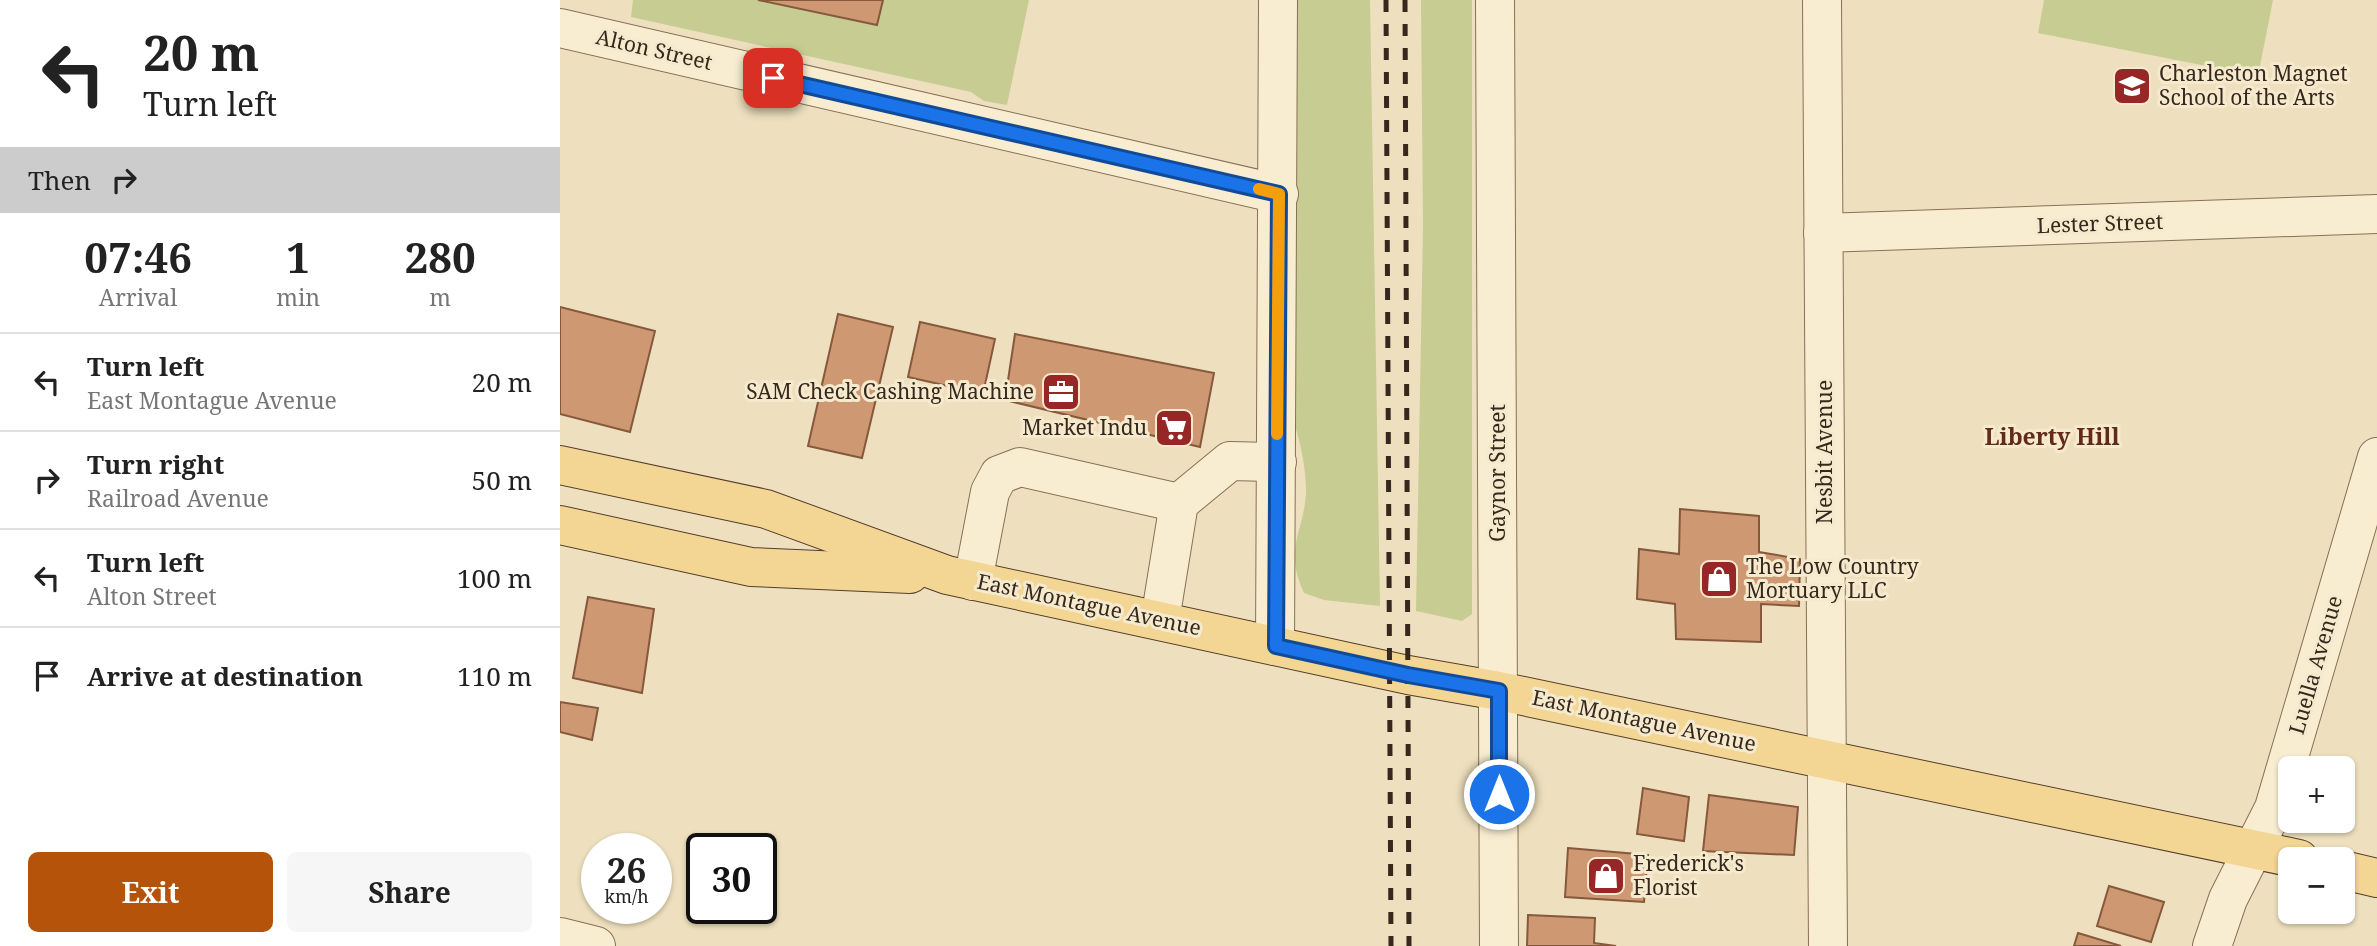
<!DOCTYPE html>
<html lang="en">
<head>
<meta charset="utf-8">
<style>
	body { margin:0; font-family:"Noto Serif",serif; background:#f6f6f6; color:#222; height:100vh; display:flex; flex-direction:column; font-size:26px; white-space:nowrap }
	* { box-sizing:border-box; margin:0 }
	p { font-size:23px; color:#767676 }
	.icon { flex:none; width:38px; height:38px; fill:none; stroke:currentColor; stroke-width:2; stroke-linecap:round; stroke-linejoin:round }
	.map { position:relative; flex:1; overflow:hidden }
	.details { display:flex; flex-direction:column; background:#fff; width:560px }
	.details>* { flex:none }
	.guide { background:#fff; color:#222; overflow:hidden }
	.fabs { position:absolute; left:1718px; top:756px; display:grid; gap:14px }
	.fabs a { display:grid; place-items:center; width:77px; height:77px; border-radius:10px; background:#fff; box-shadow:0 2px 5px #0004; font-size:35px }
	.speed { position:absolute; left:21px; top:833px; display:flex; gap:14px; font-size:35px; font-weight:700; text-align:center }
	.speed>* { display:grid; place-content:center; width:91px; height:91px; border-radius:50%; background:#fff; box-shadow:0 2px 5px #0004; line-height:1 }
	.speed small { font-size:18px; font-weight:400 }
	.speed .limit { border:4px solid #111; border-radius:10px; background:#fff; color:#111 }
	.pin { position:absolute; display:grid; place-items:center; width:60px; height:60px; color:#fff; margin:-30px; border-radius:14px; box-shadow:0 4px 10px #0006 }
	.me { position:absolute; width:77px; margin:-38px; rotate:0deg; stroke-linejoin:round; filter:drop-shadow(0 0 5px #0008) }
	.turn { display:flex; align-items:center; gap:24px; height:147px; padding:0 28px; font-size:32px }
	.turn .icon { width:91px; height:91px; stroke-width:2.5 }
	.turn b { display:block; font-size:49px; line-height:60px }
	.then { display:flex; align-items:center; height:66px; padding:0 28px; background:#0003; gap:14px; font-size:26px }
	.eta { display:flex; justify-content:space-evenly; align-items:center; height:119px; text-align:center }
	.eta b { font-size:42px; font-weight:700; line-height:49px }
	.primary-button { display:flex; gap:14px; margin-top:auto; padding:14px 28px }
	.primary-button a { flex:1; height:80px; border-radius:10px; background:#b45309; color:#fff; font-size:28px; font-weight:700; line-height:80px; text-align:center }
	.primary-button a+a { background:#f6f6f6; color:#222 }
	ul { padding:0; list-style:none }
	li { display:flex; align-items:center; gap:21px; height:98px; padding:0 28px; border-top:2px solid #e0e0e0 }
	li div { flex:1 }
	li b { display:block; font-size:26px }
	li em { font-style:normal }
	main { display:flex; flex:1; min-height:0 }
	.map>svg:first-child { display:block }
</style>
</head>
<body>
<main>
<section class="details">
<div class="guide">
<div class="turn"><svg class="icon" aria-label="left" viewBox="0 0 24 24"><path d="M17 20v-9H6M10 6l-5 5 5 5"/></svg><div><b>20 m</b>Turn left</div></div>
<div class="then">Then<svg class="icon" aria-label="right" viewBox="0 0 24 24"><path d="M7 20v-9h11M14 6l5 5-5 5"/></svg></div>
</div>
<div class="eta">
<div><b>07:46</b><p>Arrival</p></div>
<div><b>1</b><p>min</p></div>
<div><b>280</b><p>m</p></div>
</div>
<ul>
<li><svg class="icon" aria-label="left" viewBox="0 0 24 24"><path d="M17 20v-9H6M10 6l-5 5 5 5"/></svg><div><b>Turn left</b><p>East Montague Avenue</p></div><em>20 m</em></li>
<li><svg class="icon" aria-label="right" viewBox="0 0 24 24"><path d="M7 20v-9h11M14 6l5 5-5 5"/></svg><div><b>Turn right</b><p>Railroad Avenue</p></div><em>50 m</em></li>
<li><svg class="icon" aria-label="left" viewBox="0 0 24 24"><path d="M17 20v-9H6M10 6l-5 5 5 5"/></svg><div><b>Turn left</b><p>Alton Street</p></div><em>100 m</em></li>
<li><svg class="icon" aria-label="arrive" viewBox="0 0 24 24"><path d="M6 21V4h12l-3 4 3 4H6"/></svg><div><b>Arrive at destination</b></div><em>110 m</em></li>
</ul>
<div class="primary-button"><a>Exit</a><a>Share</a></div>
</section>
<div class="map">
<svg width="1817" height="946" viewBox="0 0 1817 946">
	<rect width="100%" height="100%" fill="#eee0be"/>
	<g fill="#c6cc92">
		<path d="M 73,0 L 469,0 L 447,105 L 424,101 L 411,92 L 71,17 Z"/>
		<path d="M 732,0 L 810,0 L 820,606 L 764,600 L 744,593 C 723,547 744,534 746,492 C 746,467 741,446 734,422 Z"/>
		<path d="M 861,0 L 912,0 L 912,614 L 902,621 L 856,611 L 863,227 Z"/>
		<path d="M 1484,0 L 1713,0 L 1698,76 L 1478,33 Z"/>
	</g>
	<g fill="#ce9873" stroke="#86593c" stroke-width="2">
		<path d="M 198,0 L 323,0 L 317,25 Z"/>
		<path d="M 0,307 L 95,331 L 70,432 L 0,414 Z"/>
		<path d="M 278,314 L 333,327 L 302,458 L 248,446 Z"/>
		<path d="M 360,322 L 435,339 L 423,394 L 348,377 Z"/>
		<path d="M 455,334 L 654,373 L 640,447 L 445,400 Z"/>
		<path d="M 1120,509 L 1199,516 L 1199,552 L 1240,559 L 1239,606 L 1201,604 L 1201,642 L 1116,639 L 1115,604 L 1077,599 L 1079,549 L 1119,554 Z"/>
		<path d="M 28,597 L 94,609 L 82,693 L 13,678 Z"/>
		<path d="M 0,702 L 38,708 L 32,740 L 0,732 Z"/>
		<path d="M 1083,788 L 1129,797 L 1124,841 L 1077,834 Z"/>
		<path d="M 1149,795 L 1238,807 L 1234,855 L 1143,851 Z"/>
		<path d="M 1008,848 L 1088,855 L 1084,902 L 1005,897 Z"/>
		<path d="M 1549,886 L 1604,902 L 1591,942 L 1537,926 Z"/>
		<path d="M 968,915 L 1035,918 L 1034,943 L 1056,946 L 967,946 Z"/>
		<path d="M 1518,933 L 1561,946 L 1514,946 Z"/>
	</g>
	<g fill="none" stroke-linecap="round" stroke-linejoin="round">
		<defs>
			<g id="minor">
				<path d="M 935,0 L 939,946"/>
				<path d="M 1262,0 L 1268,946"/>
				<path d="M 0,28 L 719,194"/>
				<path d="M 1263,233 L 1817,214"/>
				<path d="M 413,581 L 430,492 L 439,475 L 460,467 L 619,503"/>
				<path d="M 600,620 L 619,503 L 670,461 L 717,462"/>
				<path d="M 715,646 L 718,0"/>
				<path d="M 0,937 L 36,946"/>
				<path d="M 1652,946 L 1668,899 L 1714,808 L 1817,457"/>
			</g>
			<g id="major">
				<path d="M 0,465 L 206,509 L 387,575 L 848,675 L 939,691 L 1739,859"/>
				<path d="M 0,525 L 191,567 L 350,574"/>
				<path d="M 1783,870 L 1817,878"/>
			</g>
		</defs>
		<use href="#minor" stroke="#877057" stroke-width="40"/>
		<use href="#major" stroke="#543e2b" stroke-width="40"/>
		<use href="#minor" stroke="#f9edd1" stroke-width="38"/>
		<use href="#major" stroke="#f3d594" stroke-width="38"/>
		<g stroke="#36281c" stroke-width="5" stroke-dasharray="12 12" stroke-linecap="butt">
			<path d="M 826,0 L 831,946"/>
			<path d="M 845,0 L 849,946"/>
		</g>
	</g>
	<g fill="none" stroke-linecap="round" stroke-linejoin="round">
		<defs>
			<path id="route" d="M 213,78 L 719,194 L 716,646 L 848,675 L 939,691 L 939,794"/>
		</defs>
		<use href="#route" stroke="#114b97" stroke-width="18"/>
		<use href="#route" stroke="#1a73e8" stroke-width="12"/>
		<path stroke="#f59e0b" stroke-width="12" d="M 699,189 L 719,194 L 717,434"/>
	</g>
	<defs>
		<symbol id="school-square" viewBox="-11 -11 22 22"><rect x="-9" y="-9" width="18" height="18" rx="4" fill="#972627" stroke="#f6eace"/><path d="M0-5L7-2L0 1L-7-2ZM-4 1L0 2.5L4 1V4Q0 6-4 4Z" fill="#fff"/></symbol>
		<symbol id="office-square" viewBox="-11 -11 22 22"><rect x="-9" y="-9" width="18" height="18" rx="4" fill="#972627" stroke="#f6eace"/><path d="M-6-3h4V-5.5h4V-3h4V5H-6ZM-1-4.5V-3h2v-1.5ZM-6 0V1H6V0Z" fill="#fff"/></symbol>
		<symbol id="supermarket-square" viewBox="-11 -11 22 22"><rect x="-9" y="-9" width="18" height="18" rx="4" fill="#972627" stroke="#f6eace"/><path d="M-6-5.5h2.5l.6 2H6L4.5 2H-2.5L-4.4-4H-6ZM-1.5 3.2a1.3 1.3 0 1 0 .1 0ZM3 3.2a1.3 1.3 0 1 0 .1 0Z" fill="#fff"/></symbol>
		<symbol id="shop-square" viewBox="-11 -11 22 22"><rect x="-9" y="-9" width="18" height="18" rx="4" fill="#972627" stroke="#f6eace"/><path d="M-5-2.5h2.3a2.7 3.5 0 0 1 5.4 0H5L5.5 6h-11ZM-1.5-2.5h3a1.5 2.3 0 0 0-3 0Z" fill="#fff"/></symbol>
	</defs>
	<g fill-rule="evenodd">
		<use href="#school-square" x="1550" y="64" width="44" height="44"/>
		<use href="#office-square" x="479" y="370" width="44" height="44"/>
		<use href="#supermarket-square" x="592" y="406" width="44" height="44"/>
		<use href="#shop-square" x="1137" y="557" width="44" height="44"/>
		<use href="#shop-square" x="1024" y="854" width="44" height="44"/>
	</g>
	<g text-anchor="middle" stroke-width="6" stroke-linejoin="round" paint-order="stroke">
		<g font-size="21" fill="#36281c" stroke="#f6eace">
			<text transform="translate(94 50) rotate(13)" y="7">Alton Street</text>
			<text transform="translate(1540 224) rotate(-2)" y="7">Lester Street</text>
			<text transform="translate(1265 452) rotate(-90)" y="7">Nesbit Avenue</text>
			<text transform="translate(938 473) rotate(-90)" y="7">Gaynor Street</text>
			<text transform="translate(529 605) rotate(12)" y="7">East Montague Avenue</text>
			<text transform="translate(1756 665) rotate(-74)" y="7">Luella Avenue</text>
			<text transform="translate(1084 721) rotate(12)" y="7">East Montague Avenue</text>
		</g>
		<g font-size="21" fill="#36281c" stroke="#f6eace" text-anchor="start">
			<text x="1599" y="81">Charleston Magnet<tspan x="1599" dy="24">School of the Arts</tspan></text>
			<text x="474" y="399" text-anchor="end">SAM Check Cashing Machine</text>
			<text x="587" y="435" text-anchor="end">Market Indu</text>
			<text x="1186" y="574">The Low Country<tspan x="1186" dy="24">Mortuary LLC</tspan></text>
			<text x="1073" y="871">Frederick's<tspan x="1073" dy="24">Florist</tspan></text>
		</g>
		<g font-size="23" font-weight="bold" fill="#63291a" stroke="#f6eace">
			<text x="1492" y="445">Liberty Hill</text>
		</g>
	</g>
</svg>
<div class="fabs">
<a>+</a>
<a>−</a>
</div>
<div class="speed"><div>26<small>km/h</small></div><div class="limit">30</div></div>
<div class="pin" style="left:213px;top:78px;background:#d93025"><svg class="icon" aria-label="arrive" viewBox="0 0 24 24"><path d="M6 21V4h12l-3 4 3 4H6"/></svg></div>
<svg class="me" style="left:939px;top:794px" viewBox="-20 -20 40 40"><circle r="17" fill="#1a73e8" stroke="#fff" stroke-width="3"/><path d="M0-11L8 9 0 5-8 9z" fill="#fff"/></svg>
</div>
</main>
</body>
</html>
